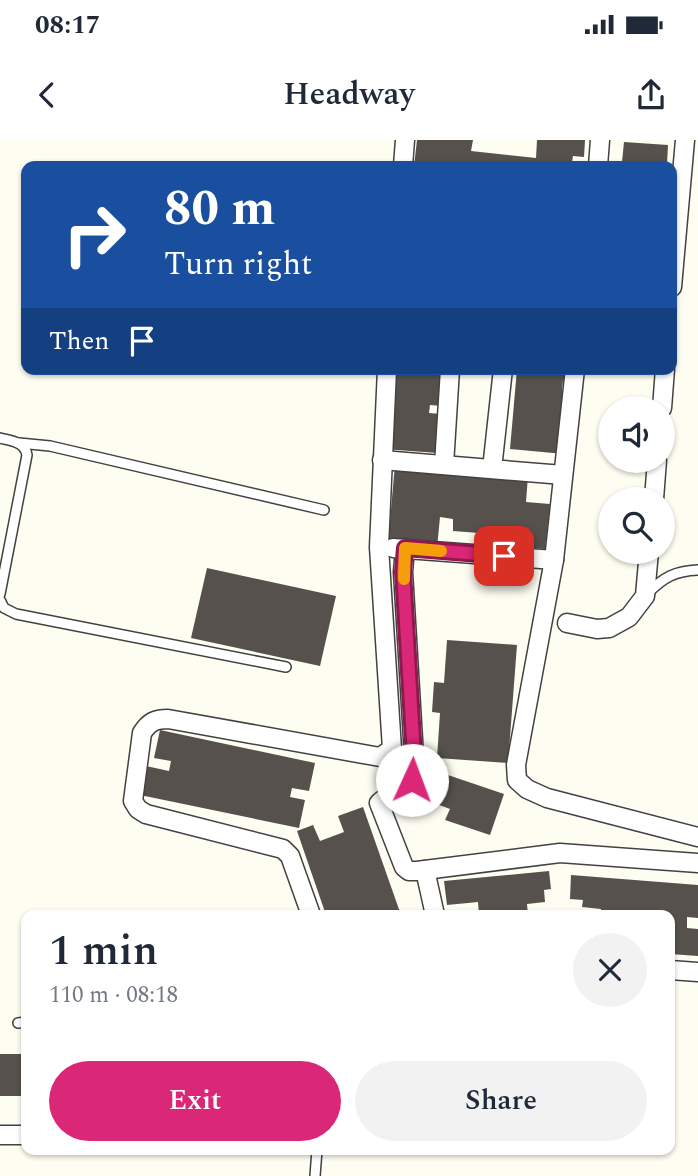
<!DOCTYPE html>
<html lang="en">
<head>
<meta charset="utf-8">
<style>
	body { margin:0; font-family:Spectral,serif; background:#f2f2f3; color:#1f2937; height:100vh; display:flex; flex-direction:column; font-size:26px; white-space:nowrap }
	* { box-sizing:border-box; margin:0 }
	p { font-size:23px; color:#747a83 }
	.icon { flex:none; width:38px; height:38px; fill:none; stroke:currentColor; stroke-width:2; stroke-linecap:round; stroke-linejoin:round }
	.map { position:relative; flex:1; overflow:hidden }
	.side { position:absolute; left:21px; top:770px; width:654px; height:245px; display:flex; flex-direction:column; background:#fff; border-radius:14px; box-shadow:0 2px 5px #0004 }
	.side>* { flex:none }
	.top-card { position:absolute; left:21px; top:21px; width:656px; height:214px; border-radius:14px; box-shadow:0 2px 5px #0004; background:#1a4fa0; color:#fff; overflow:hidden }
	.controls { position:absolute; left:598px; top:256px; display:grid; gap:14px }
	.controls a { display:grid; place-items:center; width:77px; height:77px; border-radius:50%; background:#fff; box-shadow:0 2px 5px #0004; font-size:35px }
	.pin { position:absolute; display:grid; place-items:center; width:60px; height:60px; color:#fff; margin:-30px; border-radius:14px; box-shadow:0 4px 10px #0006 }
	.me { position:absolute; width:77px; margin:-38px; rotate:2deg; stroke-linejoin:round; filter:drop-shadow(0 0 5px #0008) }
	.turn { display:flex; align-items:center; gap:24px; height:147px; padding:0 28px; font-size:32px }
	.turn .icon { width:91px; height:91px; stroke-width:2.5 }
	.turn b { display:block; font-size:49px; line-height:60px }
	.then { display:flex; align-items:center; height:66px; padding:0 28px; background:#0003; gap:14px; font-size:26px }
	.round { display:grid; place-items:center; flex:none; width:74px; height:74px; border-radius:37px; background:#f2f2f3 }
	.head { display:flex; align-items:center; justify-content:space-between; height:119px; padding:0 28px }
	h1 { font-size:42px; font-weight:600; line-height:52px }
	.primary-button { display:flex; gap:14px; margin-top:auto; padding:14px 28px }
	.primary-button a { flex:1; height:80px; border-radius:42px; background:#db2777; color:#fff; font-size:28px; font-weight:600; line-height:80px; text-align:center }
	.primary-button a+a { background:#f2f2f3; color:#1f2937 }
	.status { display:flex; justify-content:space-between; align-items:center; height:49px; padding:0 35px; background:#fff; direction:ltr }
	.status svg { height:19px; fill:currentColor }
	header { display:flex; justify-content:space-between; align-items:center; height:91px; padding:0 28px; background:#fff; font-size:32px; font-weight:600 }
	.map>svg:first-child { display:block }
</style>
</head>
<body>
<div class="status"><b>08:17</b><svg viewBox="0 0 49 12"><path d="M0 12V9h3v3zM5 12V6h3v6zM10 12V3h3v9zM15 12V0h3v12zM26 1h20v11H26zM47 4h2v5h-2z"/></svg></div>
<header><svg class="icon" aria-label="back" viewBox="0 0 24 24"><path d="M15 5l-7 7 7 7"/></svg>Headway<svg class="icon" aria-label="share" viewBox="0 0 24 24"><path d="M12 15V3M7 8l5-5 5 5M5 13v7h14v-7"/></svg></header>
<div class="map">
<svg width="698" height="1036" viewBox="0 0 698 1036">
	<rect width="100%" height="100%" fill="#fdfdf2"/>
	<g fill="#56514c">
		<path d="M 417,0 L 473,0 L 471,11 L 536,18 L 537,0 L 585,0 L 584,17 L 573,16 L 572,22 L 583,23 L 583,26 L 414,26 Z"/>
		<path d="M 624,2 L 668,5 L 667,24 L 622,22 Z"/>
		<path d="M 390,229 L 445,229 L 442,266 L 430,265 L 429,273 L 441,274 L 438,313 L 383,309 L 389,240 L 396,241 L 397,234 L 390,233 Z"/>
		<path d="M 517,229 L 571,229 L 570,241 L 563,240 L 562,251 L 569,252 L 564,314 L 510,309 Z"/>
		<path d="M 395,324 L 528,336 L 526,362 L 550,364 L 545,409 L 491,404 L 492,394 L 453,391 L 453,379 L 440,377 L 437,408 L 388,404 Z"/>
		<path d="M 207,428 L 336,456 L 320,526 L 191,498 Z"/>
		<path d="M 447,500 L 517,505 L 508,623 L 437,618 L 440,573 L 432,572 L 434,542 L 444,543 Z"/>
		<path d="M 160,590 L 315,623 L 309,651 L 292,648 L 290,657 L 305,660 L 299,688 L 140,655 L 146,626 L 169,631 L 171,621 L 154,618 Z"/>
		<path d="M 445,634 L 504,654 L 490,695 L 445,680 L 450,669 L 434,663 Z"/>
		<path d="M 363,667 L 401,775 L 326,775 L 297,691 L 313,685 L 320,701 L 344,692 L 338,676 Z"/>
		<path d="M 549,731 L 551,749 L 544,750 L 545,762 L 527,764 L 528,775 L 479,775 L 478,762 L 447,765 L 444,741 Z"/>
		<path d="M 571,735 L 698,745 L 698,778 L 687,777 L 687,788 L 698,789 L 698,816 L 670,814 L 670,775 L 601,775 L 601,769 L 582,767 L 583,760 L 570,759 Z"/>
		<rect x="0" y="914" width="26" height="42"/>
	</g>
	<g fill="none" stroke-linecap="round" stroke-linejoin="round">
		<defs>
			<g id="service">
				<path d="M 0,298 C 12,301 25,302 27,315 L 0,454"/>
				<path d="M 19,303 L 50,306 L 324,370"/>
				<path d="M 648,453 C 664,437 675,431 698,430"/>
				<path d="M 0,460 L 4,468 L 16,474 L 286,527"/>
				<path d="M 18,883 L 26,882"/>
				<path d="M 315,1036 L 317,1010"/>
			</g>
			<g id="minor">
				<path d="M 403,26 L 405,0"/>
				<path d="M 598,26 L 600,0"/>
				<path d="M 672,147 L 685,0"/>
				<path d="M 662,268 L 665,229"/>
				<path d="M 382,320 L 563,335"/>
				<path d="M 444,325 L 450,229"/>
				<path d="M 492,329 L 503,229"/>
				<path d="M 654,359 L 657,320"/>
				<path d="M 393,408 L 554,420 L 575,229"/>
				<path d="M 405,408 L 403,432 L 415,633 C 410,650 391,651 379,663 L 404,727 L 409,731 L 417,731 L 560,713 L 698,723"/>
				<path d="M 554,420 L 516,625 L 517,640 L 527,649 L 547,658 L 698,697"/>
				<path d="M 567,483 L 597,489 L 609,488 L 629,477 L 645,456 L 649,411"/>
				<path d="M 425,730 L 435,775"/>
				<path d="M 311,775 L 290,716 L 283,709 L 146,674 L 138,669 L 133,661 L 142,593 C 149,582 155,579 168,579 L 380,617 L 392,609 L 379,407 L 387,229"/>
				<path d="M 670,830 L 698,832"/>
				<path d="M 0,995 L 26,995"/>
			</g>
		</defs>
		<use href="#service" stroke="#424242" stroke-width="12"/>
		<use href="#minor" stroke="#424242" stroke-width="21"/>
		<use href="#service" stroke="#fff" stroke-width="9"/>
		<use href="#minor" stroke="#fff" stroke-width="18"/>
	</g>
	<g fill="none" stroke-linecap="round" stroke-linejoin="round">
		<defs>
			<path id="route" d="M 412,640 L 415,633 L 403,432 L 405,408 L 504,416"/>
		</defs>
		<use href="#route" stroke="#8e194d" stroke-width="18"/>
		<use href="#route" stroke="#db2777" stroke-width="12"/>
		<path stroke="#f59e0b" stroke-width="12" d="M 404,439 L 405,408 L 441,411"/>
	</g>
</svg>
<div class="controls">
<a><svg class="icon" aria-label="sound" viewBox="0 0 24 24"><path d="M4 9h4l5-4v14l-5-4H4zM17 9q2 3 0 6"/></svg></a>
<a><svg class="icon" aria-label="search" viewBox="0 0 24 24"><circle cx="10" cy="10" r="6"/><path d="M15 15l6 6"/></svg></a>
</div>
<div class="pin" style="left:504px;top:416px;background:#d93025"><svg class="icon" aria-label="arrive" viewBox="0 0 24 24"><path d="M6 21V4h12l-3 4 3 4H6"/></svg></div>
<svg class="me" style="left:412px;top:640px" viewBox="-20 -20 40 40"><circle r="19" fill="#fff"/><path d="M0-13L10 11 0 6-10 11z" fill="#db2777"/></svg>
<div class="top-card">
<div class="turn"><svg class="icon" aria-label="right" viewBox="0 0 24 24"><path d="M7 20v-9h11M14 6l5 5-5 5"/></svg><div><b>80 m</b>Turn right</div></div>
<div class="then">Then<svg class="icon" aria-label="arrive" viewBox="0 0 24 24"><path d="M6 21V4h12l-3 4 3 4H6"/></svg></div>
</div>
<section class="side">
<div class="head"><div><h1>1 min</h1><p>110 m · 08:18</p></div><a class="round"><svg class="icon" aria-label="close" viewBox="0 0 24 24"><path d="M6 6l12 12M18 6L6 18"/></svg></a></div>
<div class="primary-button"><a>Exit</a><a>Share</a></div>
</section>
</div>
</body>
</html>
